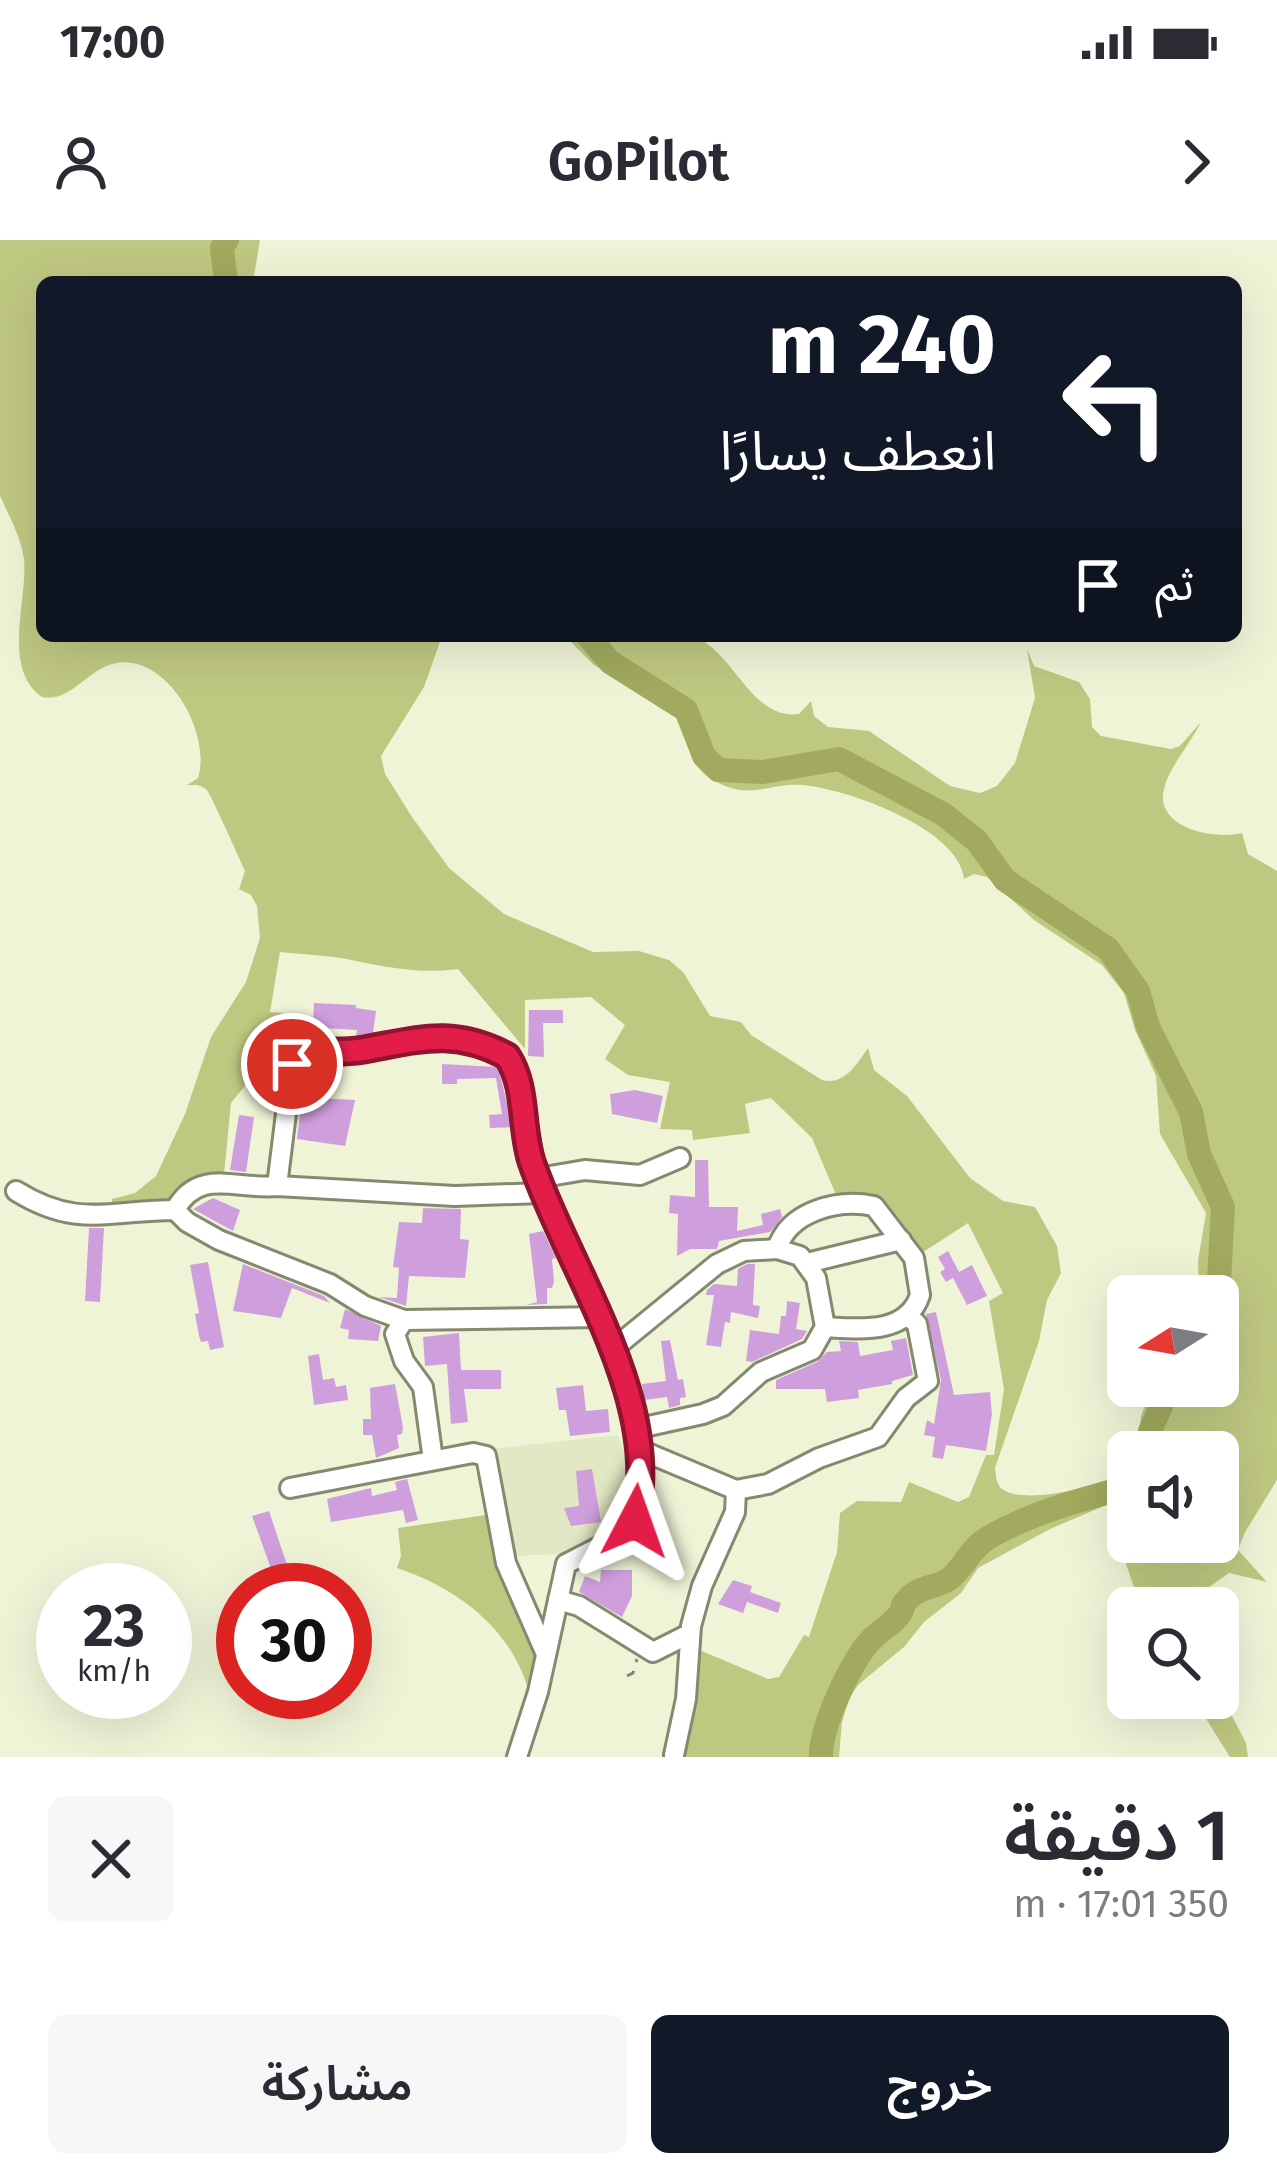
<!DOCTYPE html>
<html lang="ar">
<head>
<meta charset="utf-8">
<style>
	body { margin:0; font-family:"Fira Sans","Noto Sans Arabic",sans-serif; background:#f7f7f7; color:#2b2b33; direction:rtl; height:100vh; display:flex; flex-direction:column; font-size:45px; white-space:nowrap }
	* { box-sizing:border-box; margin:0 }
	p { font-size:39px; color:#7c7c81 }
	.icon { flex:none; width:66px; height:66px; fill:none; stroke:currentColor; stroke-width:2; stroke-linecap:round; stroke-linejoin:round }
	.map { position:relative; height:1517px; overflow:hidden; direction:ltr }
	.details { display:flex; flex-direction:column; background:#fff; flex:1 }
	.details>* { flex:none }
	.banner { position:absolute; left:36px; top:36px; width:1206px; height:366px; border-radius:18px; box-shadow:0 12px 48px #0002; direction:rtl; background:#111827; color:#fff; overflow:hidden }
	.needle { width:78px; rotate:259deg }
	.tools { position:absolute; left:1107px; top:1035px; display:grid; gap:24px }
	.tools a { display:grid; place-items:center; width:132px; height:132px; border-radius:18px; background:#fff; box-shadow:0 12px 48px #0002; font-size:60px }
	.speed { position:absolute; left:36px; top:1323px; display:flex; gap:24px; font-size:60px; font-weight:700; text-align:center }
	.speed>* { display:grid; place-content:center; width:156px; height:156px; border-radius:50%; background:#fff; box-shadow:0 12px 48px #0002; line-height:1 }
	.speed small { font-size:30px; font-weight:400 }
	.speed .limit { border:18px solid #d22; background:#fff; color:#111 }
	.pin { position:absolute; display:grid; place-items:center; width:102px; height:102px; color:#fff; margin:-51px; border:6px solid #fff; border-radius:50%; box-shadow:0 3px 12px #0007 }
	.me { position:absolute; width:132px; margin:-66px; rotate:4deg; stroke-linejoin:round; filter:drop-shadow(0 0 9px #0008) }
	.turn { display:flex; align-items:center; gap:42px; height:252px; padding:0 48px; font-size:54px }
	.turn .icon { width:156px; height:156px; stroke-width:2.5 }
	.turn b { display:block; font-size:84px; line-height:102px }
	.then { display:flex; align-items:center; height:114px; padding:0 48px; background:#0003; gap:24px; font-size:45px }
	.round { display:grid; place-items:center; flex:none; width:126px; height:126px; border-radius:18px; background:#f7f7f7 }
	.overview { display:flex; align-items:center; justify-content:space-between; height:204px; padding:0 48px }
	h1 { font-size:72px; font-weight:600; line-height:90px }
	.action { display:flex; gap:24px; margin-top:auto; padding:24px 48px }
	.action a { flex:1; height:138px; border-radius:18px; background:#111827; color:#fff; font-size:48px; font-weight:600; line-height:138px; text-align:center }
	.action a+a { background:#f7f7f7; color:#2b2b33 }
	.status { display:flex; justify-content:space-between; align-items:center; height:84px; padding:0 60px; background:#fff; direction:ltr }
	.status svg { height:33px; fill:currentColor }
	header { display:flex; justify-content:space-between; align-items:center; height:156px; padding:0 48px; background:#fff; font-size:54px; font-weight:600 }
	.map>svg:first-child { display:block }
</style>
</head>
<body>
<div class="status"><b>17:00</b><svg viewBox="0 0 49 12"><path d="M0 12V9h3v3zM5 12V6h3v6zM10 12V3h3v9zM15 12V0h3v12zM26 1h20v11H26zM47 4h2v5h-2z"/></svg></div>
<header><svg class="icon" aria-label="forward" viewBox="0 0 24 24"><path d="M9 5l7 7-7 7"/></svg>GoPilot<svg class="icon" aria-label="person" viewBox="0 0 24 24"><circle cx="12" cy="8" r="4"/><path d="M4 21q1-7 8-7t8 7"/></svg></header>
<div class="map">
<svg width="1277" height="1517" viewBox="0 0 1277 1517">
	<rect width="100%" height="100%" fill="#f0f4d7"/>
	<path fill="#e2e8c4" d="M 618,1195 L 627,1223 L 627,1277 L 603,1298 L 562,1314 L 513,1316 L 490,1209 Z"/>
	<g fill="#bfc881">
		<path d="M 0,0 L 260,0 L 253,42 L 42,42 L 42,396 L 442,396 L 424,447 L 381,516 L 385,534 L 412,577 L 449,628 L 504,674 L 593,712 L 639,711 L 669,720 L 683,732 L 710,776 L 741,782 L 751,795 L 822,840 C 844,846 857,824 868,808 L 874,830 L 907,856 L 970,938 L 1003,961 L 1035,967 L 1057,1006 L 1061,1033 L 1047,1060 L 1039,1101 L 995,1228 C 996,1235 996,1241 1000,1247 C 1018,1268 1109,1245 1128,1229 L 1128,1302 L 1218,1302 L 1218,1212 L 1137,1212 L 1141,1176 L 1152,1146 L 1218,1146 L 1218,1056 L 1199,1056 L 1198,1021 L 1206,973 L 1160,894 L 1156,836 L 1135,790 L 1124,753 L 1102,725 L 1034,680 L 987,637 L 974,634 L 964,639 C 960,589 847,549 803,545 C 769,542 750,562 713,540 C 684,523 691,493 674,469 L 594,425 L 565,396 L 606,396 L 620,401 C 635,395 650,396 666,396 C 675,396 687,394 695,397 C 734,412 752,481 799,474 L 811,461 L 814,476 L 828,487 L 869,491 L 950,546 L 980,553 L 997,546 L 1015,523 L 1035,458 L 1027,409 L 1034,426 L 1079,442 L 1090,459 L 1092,487 L 1101,496 L 1171,509 L 1180,506 L 1201,482 C 1191,503 1169,527 1164,549 C 1154,589 1216,600 1242,593 L 1248,614 L 1277,631 L 1277,1240 L 1245,1292 L 1238,1310 L 1267,1342 L 1229,1333 L 1179,1368 L 1141,1368 L 1126,1324 L 1124,1268 L 1122,1264 L 1111,1263 L 1050,1289 L 978,1328 L 961,1353 L 924,1382 L 904,1407 L 859,1444 L 850,1456 L 842,1482 L 839,1517 L 673,1517 L 690,1406 L 768,1439 L 779,1437 L 804,1395 L 809,1397 L 837,1312 L 840,1273 L 857,1261 L 901,1262 L 909,1242 L 958,1262 L 969,1257 L 986,1215 L 994,1215 L 1004,1149 L 989,1061 L 1003,1053 L 968,983 L 914,1018 L 888,981 L 839,962 L 812,898 L 771,858 L 745,864 L 750,893 L 693,900 L 692,890 L 660,889 L 670,842 L 628,835 L 605,819 L 625,785 L 591,757 L 525,760 L 525,809 L 458,729 C 422,734 390,728 356,721 C 331,715 305,715 280,712 L 270,772 L 283,773 L 280,802 L 231,863 L 223,945 L 205,943 L 175,970 L 111,975 L 112,959 L 135,953 L 156,936 L 185,874 L 211,797 L 246,742 L 260,698 L 257,666 L 251,655 L 239,649 L 245,631 C 241,622 210,552 206,549 C 199,544 195,545 187,545 L 198,538 C 212,494 168,414 116,423 C 88,428 71,463 42,457 C 1,428 28,360 24,319 C 21,297 9,276 0,256 Z"/>
		<path d="M 499,1273 L 539,1402 L 531,1460 C 516,1392 460,1349 397,1328 L 401,1316 L 398,1288 Z"/>
		<path d="M 1218,1449 L 1246,1503 L 1248,1517 L 1230,1517 L 1193,1458 L 1218,1458 Z"/>
	</g>
	<g fill="none" stroke-linecap="round" stroke-linejoin="round">
		<g stroke="#a1aa5e" stroke-width="24">
			<path d="M 226,42 L 222,8 L 227,0"/>
			<path d="M 588,396 L 610,422 L 686,470 L 704,516 L 718,530 L 763,532 L 839,519 L 943,574 L 977,601 L 1005,640 L 1108,709 L 1138,751 L 1148,787 L 1191,872 L 1199,914 L 1223,967 L 1218,1060"/>
			<path d="M 1147,1212 L 1150,1191 L 1170,1146"/>
			<path d="M 821,1517 C 820,1488 851,1421 871,1400 C 879,1391 892,1385 899,1375 C 908,1363 897,1370 908,1359 C 919,1346 937,1348 949,1339 C 964,1328 970,1308 988,1298 C 1030,1273 1080,1260 1128,1247"/>
		</g>
	</g>
	<g fill="#cf9fdd">
		<path d="M 314,763 L 356,765 L 356,768 L 376,771 L 373,793 L 356,797 L 357,790 L 322,788 L 322,784 L 313,783 Z"/>
		<path d="M 529,770 L 563,770 L 563,783 L 543,783 L 544,817 L 528,816 Z"/>
		<path d="M 442,824 L 498,827 L 513,887 L 490,888 L 489,875 L 502,874 L 496,838 L 457,839 L 457,844 L 442,844 Z"/>
		<path d="M 635,850 L 663,856 L 657,883 L 612,874 L 610,854 Z"/>
		<path d="M 302,857 L 355,860 L 345,906 L 297,899 Z"/>
		<path d="M 239,875 L 254,877 L 246,932 L 230,930 Z"/>
		<path d="M 695,920 L 708,920 L 709,967 L 738,967 L 737,991 L 763,985 L 761,974 L 780,969 L 782,977 L 770,992 L 719,1001 L 717,1009 L 690,1009 L 677,1016 L 678,974 L 669,973 L 670,955 L 695,957 Z"/>
		<path d="M 213,958 L 240,970 L 233,991 L 193,969 Z"/>
		<path d="M 423,968 L 461,969 L 460,999 L 469,1000 L 465,1038 L 409,1036 L 406,1066 L 379,1057 L 397,1058 L 399,1028 L 393,1027 L 399,982 L 422,983 Z"/>
		<path d="M 89,988 L 104,988 L 100,1062 L 85,1061 Z"/>
		<path d="M 543,991 L 556,1018 L 552,1019 L 554,1042 L 552,1048 L 547,1048 L 547,1064 L 526,1065 L 537,1062 L 529,994 Z"/>
		<path d="M 948,1011 L 959,1032 L 972,1025 L 987,1056 L 967,1065 L 953,1038 L 946,1042 L 940,1032 L 945,1029 L 938,1017 Z"/>
		<path d="M 208,1022 L 224,1107 L 210,1110 L 208,1101 L 201,1102 L 199,1096 L 195,1074 L 199,1073 L 190,1025 Z"/>
		<path d="M 243,1024 L 324,1056 L 330,1063 L 292,1048 L 281,1078 L 233,1071 Z"/>
		<path d="M 747,1024 L 755,1024 L 753,1065 L 760,1066 L 758,1078 L 731,1072 L 730,1083 L 725,1082 L 721,1107 L 706,1105 L 714,1055 L 706,1055 L 707,1050 L 714,1044 L 737,1046 L 738,1029 Z"/>
		<path d="M 787,1061 L 800,1063 L 796,1089 L 807,1091 L 802,1099 L 752,1122 L 746,1121 L 750,1090 L 779,1094 L 781,1076 L 786,1076 Z"/>
		<path d="M 345,1069 L 381,1086 L 378,1101 L 348,1099 L 349,1090 L 340,1088 Z"/>
		<path d="M 936,1072 L 954,1155 L 990,1152 L 992,1174 L 986,1211 L 946,1205 L 943,1219 L 932,1217 L 935,1197 L 924,1195 L 927,1180 L 934,1184 L 941,1140 L 926,1074 Z"/>
		<path d="M 459,1093 L 461,1130 L 501,1130 L 501,1149 L 464,1149 L 468,1182 L 451,1184 L 447,1124 L 425,1126 L 423,1097 Z"/>
		<path d="M 906,1098 L 913,1135 L 892,1141 L 892,1144 L 858,1150 L 859,1158 L 827,1162 L 825,1149 L 776,1149 L 776,1140 L 817,1122 L 827,1112 L 841,1111 L 839,1101 L 858,1102 L 860,1116 L 893,1110 L 891,1101 Z"/>
		<path d="M 670,1100 L 678,1140 L 683,1139 L 686,1157 L 680,1158 L 680,1165 L 669,1168 L 667,1157 L 644,1160 L 642,1144 L 666,1141 L 661,1101 Z"/>
		<path d="M 319,1114 L 323,1140 L 334,1138 L 336,1147 L 346,1145 L 348,1160 L 314,1165 L 308,1116 Z"/>
		<path d="M 395,1144 L 403,1187 L 402,1194 L 397,1195 L 399,1208 L 376,1218 L 372,1195 L 363,1195 L 363,1179 L 371,1179 L 370,1148 Z"/>
		<path d="M 583,1145 L 586,1171 L 608,1169 L 610,1192 L 570,1196 L 566,1170 L 559,1170 L 556,1148 Z"/>
		<path d="M 592,1229 L 601,1282 L 571,1286 L 564,1268 L 579,1266 L 576,1231 Z"/>
		<path d="M 407,1239 L 418,1280 L 406,1283 L 403,1270 L 331,1282 L 327,1259 L 371,1248 L 372,1256 L 397,1250 L 395,1242 Z"/>
		<path d="M 269,1271 L 291,1337 L 276,1342 L 252,1276 Z"/>
		<path d="M 601,1330 L 632,1330 L 632,1356 L 622,1377 L 579,1352 L 585,1336 L 600,1342 Z"/>
		<path d="M 733,1340 L 752,1346 L 750,1352 L 781,1363 L 778,1373 L 747,1362 L 743,1373 L 718,1364 Z"/>
	</g>
	<g fill="none" stroke-linecap="round" stroke-linejoin="round">
		<defs>
			<g id="minor">
				<path d="M 538,938 L 585,930 L 640,935 L 680,918"/>
				<path d="M 277,946 L 292,825 L 305,811 L 354,811 L 412,799 L 466,799 L 507,816 L 514,827 C 527,868 528,911 542,953 C 557,997 582,1036 601,1078 C 624,1130 660,1241 628,1292 L 566,1324 L 538,1452 L 517,1517"/>
				<path d="M 16,951 C 77,989 110,970 175,970 L 187,982 L 219,1000 L 330,1044 L 365,1066 L 404,1080 L 600,1077"/>
				<path d="M 175,970 C 199,927 235,950 277,946 L 455,956 L 542,953"/>
				<path d="M 777,1009 C 789,970 839,959 874,966 L 914,1018 L 920,1055 C 907,1095 859,1089 825,1087"/>
				<path d="M 807,1023 L 901,1000"/>
				<path d="M 404,1080 L 395,1094 L 404,1121 L 423,1147 L 433,1220"/>
				<path d="M 613,1109 L 717,1024 L 744,1011 L 777,1009 L 800,1016 L 816,1038 L 825,1087 L 812,1110 L 761,1132 L 723,1166 L 703,1174 L 635,1189"/>
				<path d="M 638,1209 L 736,1250 L 768,1244 L 819,1218 L 878,1197 L 906,1158 L 928,1141 L 917,1084 L 907,1075"/>
				<path d="M 290,1248 L 473,1213 L 486,1216 L 506,1323 L 545,1412"/>
				<path d="M 558,1360 L 579,1366 L 653,1412 L 689,1394"/>
				<path d="M 674,1515 L 686,1459 L 691,1386 L 702,1346 L 735,1272 L 736,1250"/>
			</g>
		</defs>
		<use href="#minor" stroke="#85896f" stroke-width="24"/>
		<path stroke="#838572" stroke-width="3" stroke-dasharray="9 9" stroke-linecap="butt" d="M 627,1436 L 633,1433 L 637,1419"/>
		<use href="#minor" stroke="#fff" stroke-width="18"/>
	</g>
	<g fill="none" stroke-linecap="round" stroke-linejoin="round">
		<defs>
			<path id="route" d="M 292,824 L 305,811 C 323,811 343,813 361,810 C 418,800 452,787 507,816 C 528,848 520,888 532,923 C 570,1032 664,1161 635,1281"/>
		</defs>
		<use href="#route" stroke="#92132f" stroke-width="30"/>
		<use href="#route" stroke="#e11d48" stroke-width="21"/>
	</g>
</svg>
<div class="tools">
<a><svg class="needle" viewBox="-14 -14 28 28"><path d="M0-13l5 13h-10z" fill="#e53935"/><path d="M0 13l5-13h-10z" fill="#7c7c81"/></svg></a>
<a><svg class="icon" aria-label="sound" viewBox="0 0 24 24"><path d="M4 9h4l5-4v14l-5-4H4zM17 9q2 3 0 6"/></svg></a>
<a><svg class="icon" aria-label="search" viewBox="0 0 24 24"><circle cx="10" cy="10" r="6"/><path d="M15 15l6 6"/></svg></a>
</div>
<div class="speed"><div>23<small>km/h</small></div><div class="limit">30</div></div>
<div class="pin" style="left:292px;top:824px;background:#d93025"><svg class="icon" aria-label="arrive" viewBox="0 0 24 24"><path d="M6 21V4h12l-3 4 3 4H6"/></svg></div>
<svg class="me" style="left:635px;top:1281px" viewBox="-20 -20 40 40"><path d="M0-17L14 15 0 8-14 15z" fill="#e11d48" stroke="#fff" stroke-width="4"/></svg>
<div class="banner">
<div class="turn"><svg class="icon" aria-label="left" viewBox="0 0 24 24"><path d="M17 20v-9H6M10 6l-5 5 5 5"/></svg><div><b>240 m</b>انعطف يسارًا</div></div>
<div class="then">ثم<svg class="icon" aria-label="arrive" viewBox="0 0 24 24"><path d="M6 21V4h12l-3 4 3 4H6"/></svg></div>
</div>
</div>
<section class="details">
<div class="overview"><div><h1>1 دقيقة</h1><p>350 m · 17:01</p></div><a class="round"><svg class="icon" aria-label="close" viewBox="0 0 24 24"><path d="M6 6l12 12M18 6L6 18"/></svg></a></div>
<div class="action"><a>خروج</a><a>مشاركة</a></div>
</section>
</body>
</html>
